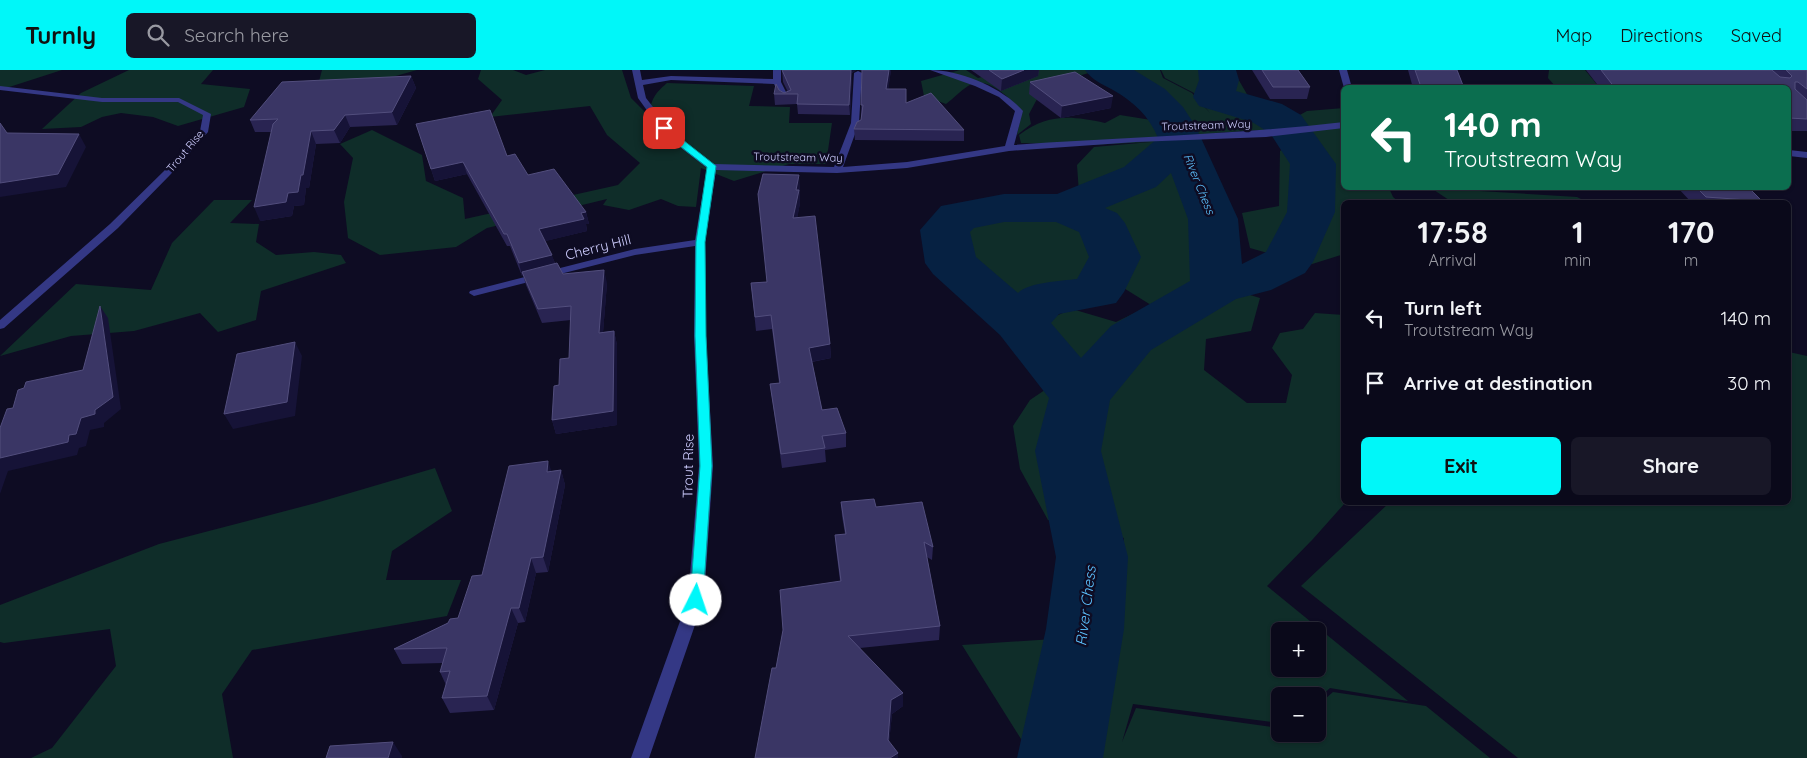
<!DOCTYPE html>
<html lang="en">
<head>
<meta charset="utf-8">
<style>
	body { margin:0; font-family:Quicksand,sans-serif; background:#181727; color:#f1f3f6; height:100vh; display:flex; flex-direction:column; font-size:19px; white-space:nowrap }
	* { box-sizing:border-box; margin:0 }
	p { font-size:16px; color:#999aa2 }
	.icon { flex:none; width:28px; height:28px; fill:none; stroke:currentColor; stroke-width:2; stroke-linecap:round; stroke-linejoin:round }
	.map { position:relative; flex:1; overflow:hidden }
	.details { position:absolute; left:1341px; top:130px; width:450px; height:305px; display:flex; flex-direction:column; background:#0a091a; border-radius:8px; box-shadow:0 1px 4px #0004,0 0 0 1px #2a2a39 }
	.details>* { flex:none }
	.top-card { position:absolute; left:1341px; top:15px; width:450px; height:105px; border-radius:8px; box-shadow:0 1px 4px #0004,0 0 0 1px #2a2a39; background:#0b6e4f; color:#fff; overflow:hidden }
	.tools { position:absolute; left:1271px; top:552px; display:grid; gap:10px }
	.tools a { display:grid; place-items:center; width:55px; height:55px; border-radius:8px; background:#0a091a; box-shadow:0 1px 4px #0004,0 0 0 1px #2a2a39; font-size:25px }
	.pin { position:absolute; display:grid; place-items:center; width:42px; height:42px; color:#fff; margin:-21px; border-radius:10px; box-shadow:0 2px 8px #0006 }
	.me { position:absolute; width:55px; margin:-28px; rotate:4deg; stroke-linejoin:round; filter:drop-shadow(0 0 4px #0008) }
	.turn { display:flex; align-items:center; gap:18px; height:105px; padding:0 20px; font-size:22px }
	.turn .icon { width:65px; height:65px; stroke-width:2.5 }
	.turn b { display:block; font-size:35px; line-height:42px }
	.eta { display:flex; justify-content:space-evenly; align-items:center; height:85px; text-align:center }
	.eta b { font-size:30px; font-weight:700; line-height:35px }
	.primary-button { display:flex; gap:10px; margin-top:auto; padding:10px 20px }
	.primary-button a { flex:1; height:58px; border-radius:8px; background:#00f7f9; color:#111; font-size:20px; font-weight:700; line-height:58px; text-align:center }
	.primary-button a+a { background:#181727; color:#f1f3f6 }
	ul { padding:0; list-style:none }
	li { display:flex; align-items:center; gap:15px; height:65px; padding:0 20px }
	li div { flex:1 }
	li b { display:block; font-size:19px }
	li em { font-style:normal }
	header { display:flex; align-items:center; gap:30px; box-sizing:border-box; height:70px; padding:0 25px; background:#00f7f9; color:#111 }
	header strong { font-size:24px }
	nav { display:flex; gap:28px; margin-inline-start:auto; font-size:18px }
	.search { width:350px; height:45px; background:#181727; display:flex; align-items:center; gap:12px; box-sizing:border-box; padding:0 18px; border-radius:8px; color:#999aa2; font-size:19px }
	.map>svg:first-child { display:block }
</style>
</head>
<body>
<header>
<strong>Turnly</strong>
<div class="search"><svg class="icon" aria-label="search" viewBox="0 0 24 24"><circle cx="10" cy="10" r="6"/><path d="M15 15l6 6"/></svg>Search here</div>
<nav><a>Map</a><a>Directions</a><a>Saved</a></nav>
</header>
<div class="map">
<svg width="1807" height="688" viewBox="0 0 1807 688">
	<rect width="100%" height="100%" fill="#0e0c23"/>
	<g fill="#0f2d29" fill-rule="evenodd">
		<path d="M 0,0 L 62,0 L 0,20 Z"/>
		<path d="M 129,0 L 213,0 L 201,14 L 250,19 L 244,37 L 178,56 L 153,47 L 121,43 L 102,47 L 81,57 L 42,59 L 81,23 Z"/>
		<path d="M 322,0 L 417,0 L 385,9 L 317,19 Z"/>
		<path d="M 481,0 L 513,0 L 526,5 L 545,0 L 622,0 L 631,28 L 648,45 C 653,28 653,25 667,13 L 754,16 L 749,36 L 790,37 L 789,53 L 832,53 L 826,94 L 789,94 L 734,111 L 701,98 L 696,137 L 678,136 L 661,129 L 629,140 L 603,135 L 607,129 L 487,158 L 456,177 L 380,185 L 348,168 L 344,132 L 353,88 L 340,74 L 372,60 L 422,85 L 426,111 L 463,128 L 465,149 L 618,115 L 640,93 L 607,65 L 590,36 L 490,47 L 502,30 L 478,9 Z"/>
		<path d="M 960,0 L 966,0 L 978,8 L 982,7 L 976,0 L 1089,0 L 1092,2 L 1044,16 L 1029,44 L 1031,54 L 1017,65 L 1022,41 C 1010,29 987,4 968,16 C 960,21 953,29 946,34 L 924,26 L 921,11 Z"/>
		<path d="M 1109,0 L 1160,0 L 1163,8 L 1192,23 L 1210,43 L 1194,23 L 1165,8 L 1161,0 L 1207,0 L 1210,7 L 1205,16 L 1197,23 L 1206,32 L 1250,42 L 1269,52 L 1288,52 L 1291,58 L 1216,63 L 1194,70 L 1163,72 L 1181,107 L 1194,140 L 1201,210 L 1260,228 L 1251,261 L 1206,269 L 1204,300 L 1247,333 L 1286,333 L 1292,305 L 1272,278 L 1280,263 L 1303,259 L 1315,243 L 1344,245 L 1345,433 L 1313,469 L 1267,516 L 1408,631 L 1330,618 L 1318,629 L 1318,626 L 1280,626 L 1280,653 L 1133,634 L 1122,672 L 1136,638 L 1280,658 L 1280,664 L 1318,664 L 1318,635 L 1333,622 L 1426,636 L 1490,688 L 1033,688 L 962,575 L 1054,569 L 1056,501 L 1118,509 L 1124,468 L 1048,450 L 1020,399 L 1013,356 L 1030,330 L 1073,301 L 1035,255 L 1072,239 L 1116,252 L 1151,235 L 1114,212 L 1130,182 L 1109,149 L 1080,137 L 1077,95 L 1094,77 L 1151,72 L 1091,75 L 1021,73 L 1019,65 C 1049,43 1071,46 1105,53 L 1120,45 L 1151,50 L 1138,25 ZM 1280,561 L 1318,561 L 1318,599 L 1280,599 Z"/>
		<path d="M 1226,0 L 1233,0 L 1248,26 L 1245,31 L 1228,22 L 1228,3 Z"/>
		<path d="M 1549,0 L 1585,0 L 1599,17 L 1556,17 L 1548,8 Z"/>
		<path d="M 1344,38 L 1344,118 L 1389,118 L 1393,127 L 1399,132 L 1344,132 L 1344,184 L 1309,195 L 1250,178 L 1242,143 L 1279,136 L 1280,81 L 1300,66 L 1289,51 L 1307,41 Z"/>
		<path d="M 1431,118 L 1478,118 L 1480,121 L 1577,127 L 1587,132 L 1452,132 Z"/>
		<path d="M 214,130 L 252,130 L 230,153 L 259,154 L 256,172 L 276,185 L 314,182 L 341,185 L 346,193 L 261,221 L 256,250 L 218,262 L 200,243 L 134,261 L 71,266 L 0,286 L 76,214 L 151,220 L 172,173 Z"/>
		<path d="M 1010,142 L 1058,144 L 1094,158 L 1104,186 L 1094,209 L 1074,217 L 1029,224 L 1013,235 L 980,212 L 961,182 L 958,162 L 966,152 Z"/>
		<path d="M 1789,282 L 1807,286 L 1807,688 L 1518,688 L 1301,516 L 1389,433 L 1789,432 Z"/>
		<path d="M 435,398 L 452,441 L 392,481 L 386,510 L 461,510 L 447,546 L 252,580 L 222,624 L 233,688 L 31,688 L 52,678 L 116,596 L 110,559 L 4,573 L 0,572 L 0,535 L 159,474 L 316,433 Z"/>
	</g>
	<g fill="#062142">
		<path d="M 1092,0 L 1113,0 L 1152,21 L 1171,39 L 1185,59 L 1169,60 L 1137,21 Z"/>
		<path d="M 1209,0 L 1225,0 L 1227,3 L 1227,22 C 1245,36 1269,38 1287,52 L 1278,54 L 1251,41 L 1206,32 L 1198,23 L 1206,16 L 1211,7 Z"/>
	</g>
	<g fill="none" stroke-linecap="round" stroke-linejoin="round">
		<path fill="#062142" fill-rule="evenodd" d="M 1085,0 L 1134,0 L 1165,19 L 1183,37 L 1196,57 L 1238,149 L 1242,194 L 1266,182 L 1287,142 L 1290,94 L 1270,63 L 1252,52 L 1199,36 L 1193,27 L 1199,10 L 1198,0 L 1236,0 L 1239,10 L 1236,21 L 1282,34 L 1301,45 L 1336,94 L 1335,142 L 1313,192 L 1305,203 L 1271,220 L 1236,229 L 1151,280 L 1110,330 L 1101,381 L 1128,487 L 1124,559 L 1103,688 L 1017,688 L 1046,559 L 1056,487 L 1035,381 L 1049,328 L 1000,265 L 933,204 L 925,193 L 920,160 L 941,136 L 1004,124 L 1057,124 L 1124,97 L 1158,68 C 1149,46 1134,32 1113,20 C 1102,14 1092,10 1085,0 ZM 1171,103 L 1188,149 L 1190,211 L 1111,256 L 1081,288 L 1051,253 L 1059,244 L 1116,233 L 1124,222 L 1141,187 L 1125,153 L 1117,143 L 1105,138 L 1156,117 ZM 1004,152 L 1056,152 L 1079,162 L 1089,187 L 1077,209 C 1061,211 1029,212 1018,223 L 976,187 L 970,162 L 974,158 Z"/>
		<g fill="#343885" fill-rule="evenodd">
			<path d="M 632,0 L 640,0 L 642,10 L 671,6 L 773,9 L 773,0 L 781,0 L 781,12 L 790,30 L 786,32 L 782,30 L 774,14 L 671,10 L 643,15 L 646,28 L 673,63 L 714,94 L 834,97 L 851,53 L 854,3 L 858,1 L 862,3 L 859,53 L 843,97 L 907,92 L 1005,76 L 1015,41 L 999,27 L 975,16 L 930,0 C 961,0 1003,18 1023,41 L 1014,75 C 1124,67 1234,65 1344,52 L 1344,58 L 1266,67 L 1136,72 L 1009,81 L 907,98 L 837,103 L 716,100 L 705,172 L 706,266 L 713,396 L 704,529 L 649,688 L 631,688 L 688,529 L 699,396 L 694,266 L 695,176 L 635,185 L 474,226 L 469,223 L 470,221 L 635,179 L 695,170 L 707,98 L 667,67 L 661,60 L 638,28 Z"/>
			<path d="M 1339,0 L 1347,0 L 1352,18 L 1344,18 Z"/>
			<path d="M 0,16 L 102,28 L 179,28 L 211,44 L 208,62 L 170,105 L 118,158 L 4,258 L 0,259 L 0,250 L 110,154 L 164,101 L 200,61 L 203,45 L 178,32 L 102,32 L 0,20 Z"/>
			<path d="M 1789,80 L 1807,82 L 1807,88 L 1789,86 Z"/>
		</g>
	</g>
	<g fill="#292452">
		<path d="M 782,0 L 856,0 L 852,3 L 850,45 L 798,44 L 797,34 L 775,35 L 774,24 L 779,20 L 784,23 L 788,22 L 783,12 Z"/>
		<path d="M 859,0 L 891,0 L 888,19 L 906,33 L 964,60 L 964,71 L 855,70 L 854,59 L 861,50 L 862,1 Z"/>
		<path d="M 971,0 L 1039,0 L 1038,6 L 1001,21 Z"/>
		<path d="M 1252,0 L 1298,0 L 1310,17 L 1307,29 L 1270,29 Z"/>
		<path d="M 1408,0 L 1457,0 L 1464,18 L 1413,18 Z"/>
		<path d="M 1586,0 L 1807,0 L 1807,61 L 1789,61 L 1789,18 L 1600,18 Z"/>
		<path d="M 411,6 L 416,18 L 397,55 L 350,57 L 340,73 L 316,74 L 309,118 L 306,118 L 304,135 L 294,136 L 292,146 L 260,151 L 271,62 L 255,62 L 250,50 Z"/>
		<path d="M 1030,12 L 1111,38 L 1061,48 L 1029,24 Z"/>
		<path d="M 416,54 L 507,86 L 528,105 L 586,142 L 589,154 L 586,154 L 587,161 L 545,171 L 555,193 L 563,204 L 607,213 L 603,262 L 614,261 L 617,275 L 617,355 L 556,364 L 552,350 L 559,315 L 569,288 L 571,250 L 542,253 L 526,215 L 523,205 L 522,206 L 510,176 L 507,176 L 467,104 L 435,111 Z"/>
		<path d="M 799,105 L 800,133 L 797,148 L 830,274 L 831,288 L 812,292 L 822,340 L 846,363 L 846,377 L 825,380 L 826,392 L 782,398 L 770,314 L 779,313 L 772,259 L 756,261 L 751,213 L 767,212 Z"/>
		<path d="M 1678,118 L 1749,118 L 1762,131 L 1762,132 L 1691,132 Z"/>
		<path d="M 561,400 L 565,415 L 548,502 L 536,503 L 525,552 L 518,553 L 494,640 L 450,643 L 442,628 L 446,615 L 440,602 L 443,593 L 402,594 L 394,579 L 458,548 L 482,505 L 552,401 Z"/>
		<path d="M 841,432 L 876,437 L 933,477 L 932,490 L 927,487 L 940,556 L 939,570 L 860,578 L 903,636 L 892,644 L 889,672 L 776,598 L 840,511 L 836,479 L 835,465 L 845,464 L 842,446 Z"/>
	</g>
	<g fill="#161337">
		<path d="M 851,0 L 856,0 L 852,3 L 850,45 L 849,35 Z"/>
		<path d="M 889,0 L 891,0 L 887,30 L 886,19 Z"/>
		<path d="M 1024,0 L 1039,0 L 1038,6 L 1001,21 L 1002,9 Z"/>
		<path d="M 411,6 L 416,18 L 397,55 L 392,42 Z"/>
		<path d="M 1113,26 L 1111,38 L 1061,48 L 1062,36 Z"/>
		<path d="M 345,45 L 350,57 L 340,73 L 334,60 Z"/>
		<path d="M 311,61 L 316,74 L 309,118 L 306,118 L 304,135 L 294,136 L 292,146 L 260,151 L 254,137 L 288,123 L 301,105 Z"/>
		<path d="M 79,64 L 86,77 L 66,117 L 0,127 L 0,113 Z"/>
		<path d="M 463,92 L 467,104 L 435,111 L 431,99 Z"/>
		<path d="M 799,105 L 800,133 L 795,161 L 793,148 L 796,120 Z"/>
		<path d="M 586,142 L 589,154 L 586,154 L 587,161 L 542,172 L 539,159 L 581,143 Z"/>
		<path d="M 552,185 L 556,197 L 522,202 L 523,205 L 522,206 L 519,193 Z"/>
		<path d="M 604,200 L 607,213 L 602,276 L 599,263 Z"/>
		<path d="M 100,236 L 108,248 L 121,339 L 104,353 L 104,357 L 90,360 L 86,376 L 79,378 L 77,385 L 8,401 L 0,424 L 0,388 L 69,365 L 81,348 Z"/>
		<path d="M 614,261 L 617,275 L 617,355 L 556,364 L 552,350 Z"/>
		<path d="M 295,272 L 302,286 L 295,346 L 233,359 L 224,344 Z"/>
		<path d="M 830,274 L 831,288 L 810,292 L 809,278 Z"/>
		<path d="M 548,391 L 553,406 L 547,402 Z"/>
		<path d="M 561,400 L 565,415 L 548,502 L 543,487 Z"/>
		<path d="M 531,488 L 536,503 L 525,552 L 519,538 Z"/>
		<path d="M 511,538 L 518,553 L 494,640 L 487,626 Z"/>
		<path d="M 903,623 L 903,636 L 892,644 L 888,683 L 888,670 L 891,630 Z"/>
		<path d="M 393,672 L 402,686 L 402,688 L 388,688 Z"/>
		<path d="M 898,683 L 898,688 L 890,688 Z"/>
	</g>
	<g fill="#3a3665" stroke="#524e7d">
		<path d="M 782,0 L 851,0 L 849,35 L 797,34 L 798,24 L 774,24 L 776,14 L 779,20 L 784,23 L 791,20 Z"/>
		<path d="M 862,0 L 889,0 L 886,19 L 906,19 L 906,33 L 931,23 L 964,60 L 854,59 L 857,52 L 861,50 L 863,35 L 861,35 Z"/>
		<path d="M 989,0 L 1024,0 L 1002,9 Z"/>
		<path d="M 1262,0 L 1298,0 L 1310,17 L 1273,17 Z"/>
		<path d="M 1415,0 L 1457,0 L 1464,18 L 1421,17 Z"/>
		<path d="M 1601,0 L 1772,0 L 1780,7 L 1790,8 L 1792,6 L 1786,0 L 1807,0 L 1807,19 L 1798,12 L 1795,12 L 1795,19 L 1807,30 L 1807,49 L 1789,48 L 1789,18 L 1615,18 Z"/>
		<path d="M 1075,2 L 1113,26 L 1062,36 L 1030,12 Z"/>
		<path d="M 411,6 L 392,42 L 345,45 L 334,60 L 311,61 L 303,105 L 301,105 L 298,122 L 288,123 L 286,132 L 254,137 L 273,54 L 278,49 L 250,50 L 282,12 Z"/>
		<path d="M 490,40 L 507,86 L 515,84 L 528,105 L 554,99 L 586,142 L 581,143 L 584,149 L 539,159 L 552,185 L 519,193 L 507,164 L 504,164 L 463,92 L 431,99 L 416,54 Z"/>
		<path d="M 0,53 L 7,63 L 79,64 L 58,104 L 0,113 Z"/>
		<path d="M 763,104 L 799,105 L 796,120 L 799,120 L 793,148 L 815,146 L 830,274 L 809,278 L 822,340 L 837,338 L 846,363 L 822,366 L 825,378 L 781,384 L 770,314 L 780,313 L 771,245 L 755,247 L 751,213 L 767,212 L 758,124 Z"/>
		<path d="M 1697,118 L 1749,118 L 1762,131 L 1706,127 Z"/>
		<path d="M 557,193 L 563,204 L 604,200 L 599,263 L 614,261 L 613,341 L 552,350 L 554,316 L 559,315 L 560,289 L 569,288 L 571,236 L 538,239 L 522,202 Z"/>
		<path d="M 100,236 L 113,327 L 95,340 L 95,344 L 81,348 L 76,364 L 69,365 L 68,372 L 0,388 L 0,358 L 7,339 L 13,338 L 18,320 L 24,318 L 26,312 L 83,300 Z"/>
		<path d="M 295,272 L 287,332 L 224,344 L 237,284 Z"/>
		<path d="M 548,391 L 547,402 L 561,400 L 543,487 L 531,488 L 519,538 L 511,538 L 487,626 L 442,628 L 450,601 L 440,602 L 447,578 L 394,579 L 448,553 L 450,549 L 458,548 L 472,506 L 482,505 L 509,396 Z"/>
		<path d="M 874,429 L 876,437 L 922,432 L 933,477 L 924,472 L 940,556 L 848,566 L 903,623 L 891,630 L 888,670 L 898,683 L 890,688 L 755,688 L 772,598 L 776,598 L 783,560 L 780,520 L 841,511 L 835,465 L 846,464 L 841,432 Z"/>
		<path d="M 393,672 L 388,688 L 326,688 L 330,676 Z"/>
	</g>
	<path fill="#00f7f9" stroke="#00a1a2" d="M 664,55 L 716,96 L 705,172 L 706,266 L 712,396 L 703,530 L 701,533 L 696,535 L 692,533 L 690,530 L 700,396 L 695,266 L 696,172 L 707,97 L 668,67 L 661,58 Z"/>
	<g text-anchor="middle" stroke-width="5" stroke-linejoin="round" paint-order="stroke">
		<g font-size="11" fill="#cfceff" stroke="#0e0c23">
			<text transform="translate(1206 55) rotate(-2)" y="4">Troutstream Way</text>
			<text transform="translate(185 81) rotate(-50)" y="4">Trout Rise</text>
			<text transform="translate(798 87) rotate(1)" y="4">Troutstream Way</text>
		</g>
		<g font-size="12" font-style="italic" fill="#5cc2ff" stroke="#0e0c23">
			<text transform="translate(1199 114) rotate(68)" y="4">River Chess</text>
		</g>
		<g font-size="14" fill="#cfceff" stroke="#0e0c23">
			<text transform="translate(598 177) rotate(-14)" y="5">Cherry Hill</text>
			<text transform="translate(688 396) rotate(-89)" y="5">Trout Rise</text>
		</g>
		<g font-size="15" font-style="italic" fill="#5cc2ff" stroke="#0e0c23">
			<text transform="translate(1086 536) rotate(-83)" y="5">River Chess</text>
		</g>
	</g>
</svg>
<div class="tools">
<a>+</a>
<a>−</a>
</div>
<div class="pin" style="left:664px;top:58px;background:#d93025"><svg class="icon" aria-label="arrive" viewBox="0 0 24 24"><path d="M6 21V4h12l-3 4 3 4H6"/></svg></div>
<svg class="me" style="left:696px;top:530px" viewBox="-20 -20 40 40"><circle r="19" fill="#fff"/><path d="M0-13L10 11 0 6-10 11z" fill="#00f7f9"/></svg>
<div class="top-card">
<div class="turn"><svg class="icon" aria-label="left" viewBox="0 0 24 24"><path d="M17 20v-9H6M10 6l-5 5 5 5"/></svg><div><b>140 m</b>Troutstream Way</div></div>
</div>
<section class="details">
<div class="eta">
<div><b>17:58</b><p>Arrival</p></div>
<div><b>1</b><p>min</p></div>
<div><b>170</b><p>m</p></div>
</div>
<ul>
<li><svg class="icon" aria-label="left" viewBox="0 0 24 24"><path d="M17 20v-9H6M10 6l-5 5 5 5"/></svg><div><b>Turn left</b><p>Troutstream Way</p></div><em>140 m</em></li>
<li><svg class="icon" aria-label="arrive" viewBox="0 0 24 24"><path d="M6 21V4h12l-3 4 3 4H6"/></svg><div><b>Arrive at destination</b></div><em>30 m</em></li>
</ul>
<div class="primary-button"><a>Exit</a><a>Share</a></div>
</section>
</div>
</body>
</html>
